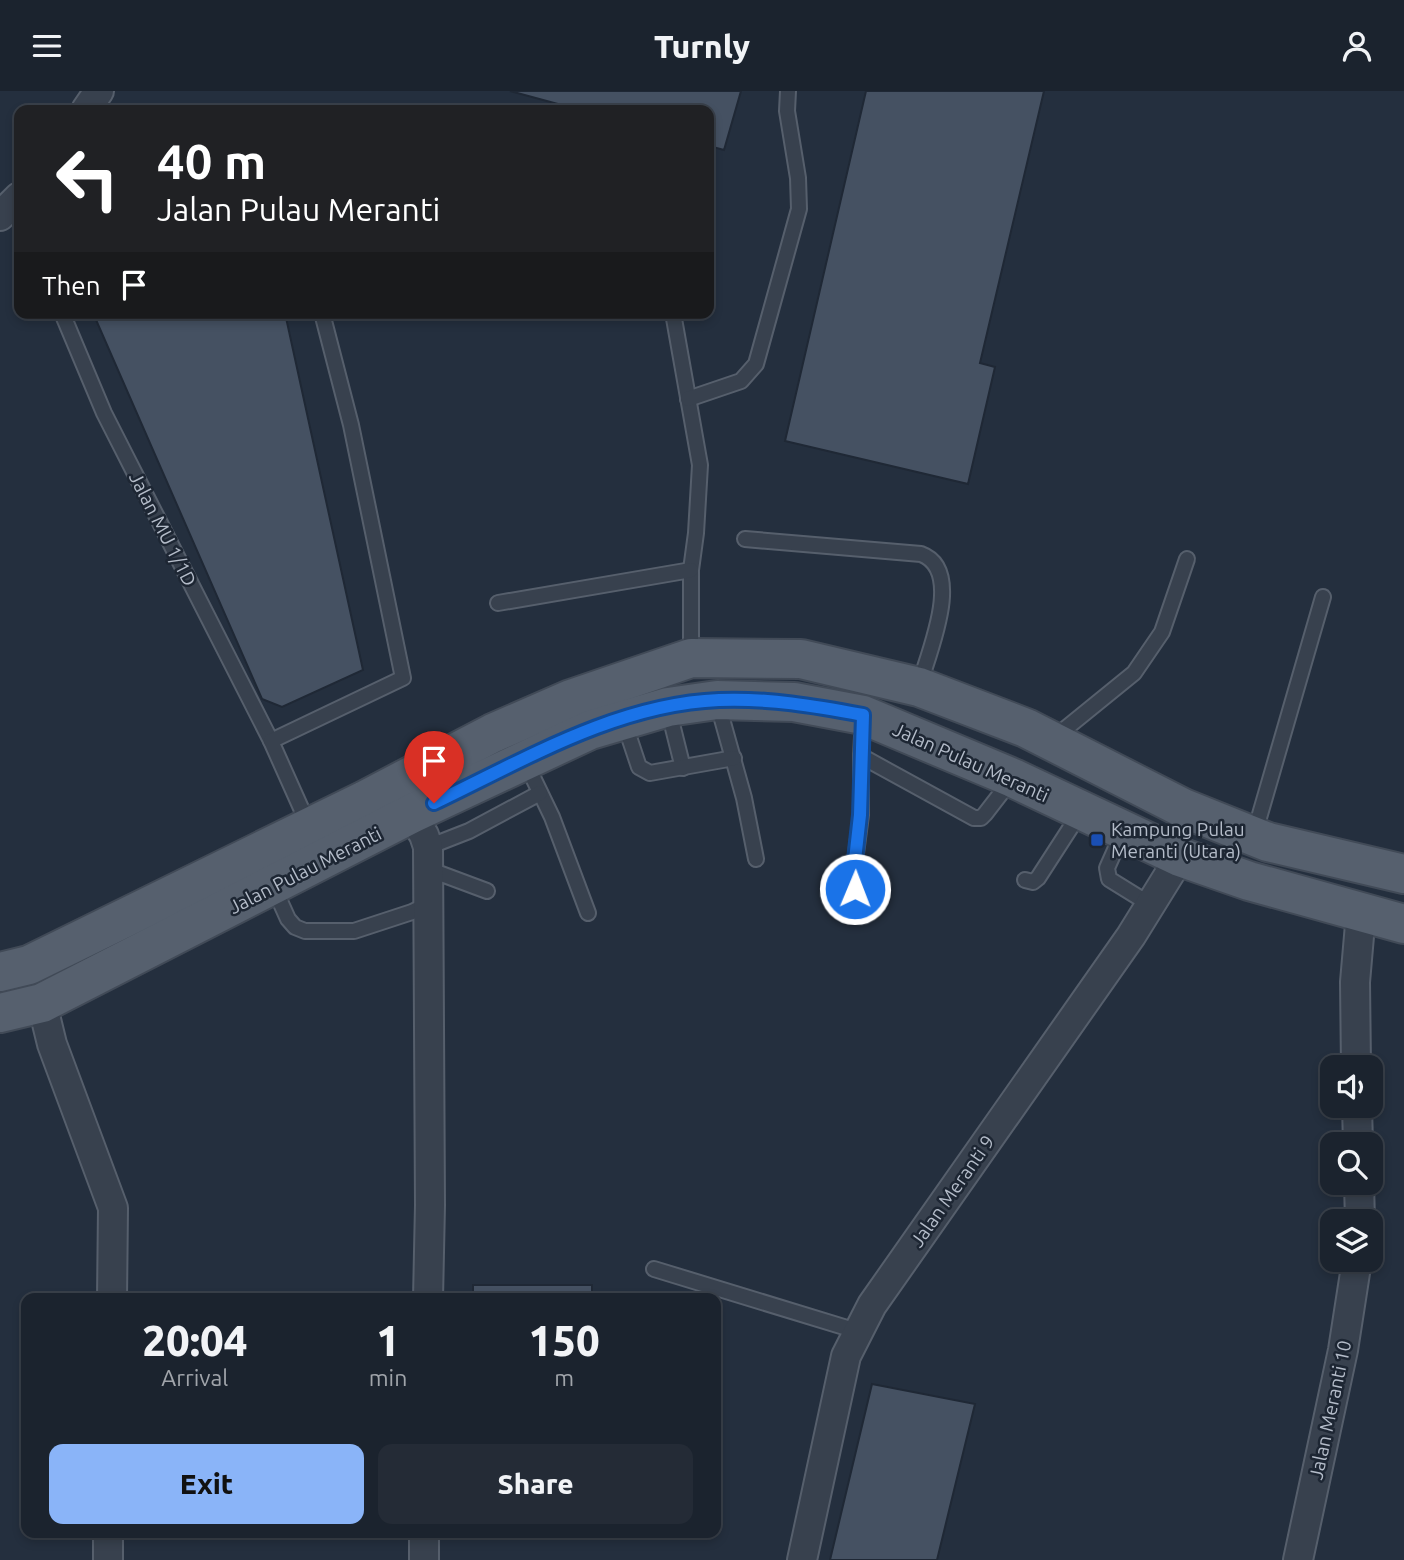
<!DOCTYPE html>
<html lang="en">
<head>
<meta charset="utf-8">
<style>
	body { margin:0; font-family:Ubuntu,sans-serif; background:#242b36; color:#f1f3f6; height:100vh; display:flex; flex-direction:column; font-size:26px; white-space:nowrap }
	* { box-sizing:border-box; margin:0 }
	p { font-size:23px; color:#a0a4aa }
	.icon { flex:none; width:38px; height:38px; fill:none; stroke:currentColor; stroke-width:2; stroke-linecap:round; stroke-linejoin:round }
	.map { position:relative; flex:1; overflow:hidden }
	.panel { position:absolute; left:21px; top:1202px; width:700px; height:245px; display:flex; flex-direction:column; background:#1b232e; border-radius:14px; box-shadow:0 4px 10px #0003,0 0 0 2px #39404a }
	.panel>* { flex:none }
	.banner { position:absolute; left:14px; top:14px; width:700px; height:214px; border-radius:14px; box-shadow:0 4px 10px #0003,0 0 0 2px #39404a; background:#202124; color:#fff; overflow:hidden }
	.buttons { position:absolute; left:1320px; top:964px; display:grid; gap:14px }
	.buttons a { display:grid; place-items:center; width:63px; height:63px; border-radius:14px; background:#1b232e; box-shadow:0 4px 10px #0003,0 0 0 2px #39404a; font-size:35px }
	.pin { position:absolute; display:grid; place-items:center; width:60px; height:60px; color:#fff; margin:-72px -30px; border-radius:50% 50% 50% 0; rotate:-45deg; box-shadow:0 0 7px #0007 }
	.pin .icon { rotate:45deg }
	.me { position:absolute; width:77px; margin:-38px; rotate:1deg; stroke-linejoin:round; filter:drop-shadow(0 0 5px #0008) }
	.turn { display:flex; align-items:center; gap:24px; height:147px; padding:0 28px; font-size:32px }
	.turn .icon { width:91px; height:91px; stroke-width:2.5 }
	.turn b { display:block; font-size:49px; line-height:60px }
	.then { display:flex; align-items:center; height:66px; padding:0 28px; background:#0003; gap:14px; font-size:26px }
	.eta { display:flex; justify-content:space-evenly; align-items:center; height:119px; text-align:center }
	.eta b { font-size:42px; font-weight:800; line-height:49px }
	.cta { display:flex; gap:14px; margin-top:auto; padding:14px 28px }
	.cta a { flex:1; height:80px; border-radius:14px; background:#8ab4f8; color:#111; font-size:28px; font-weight:800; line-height:80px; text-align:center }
	.cta a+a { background:#242b36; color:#f1f3f6 }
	header { display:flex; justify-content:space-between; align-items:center; height:91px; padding:0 28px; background:#1b232e; font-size:32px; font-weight:800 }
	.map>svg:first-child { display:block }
</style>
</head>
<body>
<header><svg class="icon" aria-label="menu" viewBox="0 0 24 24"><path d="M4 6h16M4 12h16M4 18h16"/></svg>Turnly<svg class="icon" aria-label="person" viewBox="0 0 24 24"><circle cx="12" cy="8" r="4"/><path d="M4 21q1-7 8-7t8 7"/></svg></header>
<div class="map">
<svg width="1404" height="1469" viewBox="0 0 1404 1469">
	<rect width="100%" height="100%" fill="#242f3e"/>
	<g fill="#455162" stroke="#1f2835" stroke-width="2">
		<path d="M 510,0 L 741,0 L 724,59 L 709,55 L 709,19 L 580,19 Z"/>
		<path d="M 866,0 L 1044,0 L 980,272 L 995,276 L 968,393 L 785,350 Z"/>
		<path d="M 93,222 L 285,222 L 363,579 L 282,616 L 262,608 Z"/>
		<rect x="473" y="1194" width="119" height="14"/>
		<path d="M 872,1293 L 975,1313 L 937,1469 L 830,1469 Z"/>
	</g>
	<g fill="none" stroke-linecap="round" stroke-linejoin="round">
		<defs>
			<g id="service">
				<path d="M 62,222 L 104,322 L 271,650"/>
				<path d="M 673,222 L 700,374 L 696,442 L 691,479 L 691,566"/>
				<path d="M 688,308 L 741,290 L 756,273 L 799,118 L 798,87 L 787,20 L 788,0"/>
				<path d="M 745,448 L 921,463 C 965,479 928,563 919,595"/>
				<path d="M 498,512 L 691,479"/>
				<path d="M 717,610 L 744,707 L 756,768"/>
				<path d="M 668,617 L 683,677"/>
				<path d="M 863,626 L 861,665 L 974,727 L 981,727 L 985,723 L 1012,688"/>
				<path d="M 624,631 L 639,676 L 650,682 L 734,667"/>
				<path d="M 1054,647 L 1134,582 L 1162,541 L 1187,468"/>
				<path d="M 525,670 L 552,726 L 588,822"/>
				<path d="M 309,735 L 271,650 L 403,587 L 351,334 L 322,222"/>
				<path d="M 1123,741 L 1107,777 L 1109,788 L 1151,814"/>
				<path d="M 1254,744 L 1323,506"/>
				<path d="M 428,756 L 469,740 L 540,702"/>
				<path d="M 428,778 L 487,800"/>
				<path d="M 1025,789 L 1033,791 L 1038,787 L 1080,722"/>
				<path d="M 274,797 L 288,828 L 295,836 L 305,840 L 354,840 L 412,821 L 428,813"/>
				<path d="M 857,818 L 854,778 L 861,724 L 861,665"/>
				<path d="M 654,1178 L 857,1240"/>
			</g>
			<g id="minor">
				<path d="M 86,19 L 99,0"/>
				<path d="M 0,125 L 19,106"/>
				<path d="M 411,723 L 424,744 L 428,756 L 430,1114 L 428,1208"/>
				<path d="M 42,912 L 52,953 L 113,1117 L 112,1208"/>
				<path d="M 1356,976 L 1355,891 L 1361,822"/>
				<path d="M 1357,1015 L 1358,1054"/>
				<path d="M 1359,1092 L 1360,1130"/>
				<path d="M 424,1442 L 424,1469"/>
				<path d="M 108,1469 L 108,1442"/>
				<path d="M 802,1469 L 846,1265 L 872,1214 L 1131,845 L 1180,766"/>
				<path d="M 1298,1469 L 1343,1259 L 1357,1169"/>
			</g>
			<g id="primary">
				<path d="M 0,881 L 29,874 L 365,709 L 493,642 L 571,608 L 691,567 L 801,568 L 919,596 L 1026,637 L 1183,717 L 1268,751 L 1404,783"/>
				<path d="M 0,922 L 42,912 L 411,723 L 590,639 L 668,616 L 717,609 L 794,611 L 863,624 L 1013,687 L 1180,766 L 1249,790 L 1404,833"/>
			</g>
		</defs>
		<use href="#service" stroke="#565f6c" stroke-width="18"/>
		<use href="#minor" stroke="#565f6c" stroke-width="32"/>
		<use href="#primary" stroke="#414a57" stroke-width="42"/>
		<use href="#service" stroke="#38414e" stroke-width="14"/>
		<use href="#minor" stroke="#38414e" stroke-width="28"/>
		<use href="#primary" stroke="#56606e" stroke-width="38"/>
	</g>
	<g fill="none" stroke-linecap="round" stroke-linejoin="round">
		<defs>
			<path id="route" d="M 434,712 C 524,669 617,613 719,609 C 768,607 815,615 863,624 L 860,724 L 854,778 L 855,798"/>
		</defs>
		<use href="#route" stroke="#114b97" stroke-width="18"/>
		<use href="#route" stroke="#1a73e8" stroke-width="12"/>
	</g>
	<rect fill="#1a4fb4" stroke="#1d2633" stroke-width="2.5" x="1090" y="742" width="14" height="14" rx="3.5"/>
	<g text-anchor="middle" stroke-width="5" stroke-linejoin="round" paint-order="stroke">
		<g font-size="19" fill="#b4bcc9" stroke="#1d2633">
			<text transform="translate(163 438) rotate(63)" y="7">Jalan MU 1/1D</text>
			<text transform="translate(971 671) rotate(24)" y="7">Jalan Pulau Meranti</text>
			<text transform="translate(305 779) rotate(-27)" y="7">Jalan Pulau Meranti</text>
			<text transform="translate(952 1100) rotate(-55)" y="7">Jalan Meranti 9</text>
			<text transform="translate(1330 1319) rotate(-78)" y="7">Jalan Meranti 10</text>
		</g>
		<g font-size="19" fill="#b4bcc9" stroke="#1d2633" text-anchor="start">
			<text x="1111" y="745">Kampung Pulau<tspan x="1111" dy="22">Meranti (Utara)</tspan></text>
		</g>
	</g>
</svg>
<div class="buttons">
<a><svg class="icon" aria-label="sound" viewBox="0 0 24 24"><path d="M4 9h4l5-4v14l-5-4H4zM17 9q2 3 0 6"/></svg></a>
<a><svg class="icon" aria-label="search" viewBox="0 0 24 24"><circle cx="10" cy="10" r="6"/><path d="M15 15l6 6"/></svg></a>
<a><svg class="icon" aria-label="layers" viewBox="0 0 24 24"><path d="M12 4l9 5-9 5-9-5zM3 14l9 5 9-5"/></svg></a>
</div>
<div class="pin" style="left:434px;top:712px;background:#d93025"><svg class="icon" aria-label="arrive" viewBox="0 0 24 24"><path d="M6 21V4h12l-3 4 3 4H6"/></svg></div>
<svg class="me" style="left:855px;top:798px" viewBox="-20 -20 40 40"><circle r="17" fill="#1a73e8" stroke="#fff" stroke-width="3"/><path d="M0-11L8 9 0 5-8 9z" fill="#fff"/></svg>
<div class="banner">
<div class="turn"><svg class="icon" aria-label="left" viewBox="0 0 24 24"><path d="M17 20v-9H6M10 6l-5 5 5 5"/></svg><div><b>40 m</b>Jalan Pulau Meranti</div></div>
<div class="then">Then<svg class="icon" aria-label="arrive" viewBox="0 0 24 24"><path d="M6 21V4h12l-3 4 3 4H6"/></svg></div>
</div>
<section class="panel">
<div class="eta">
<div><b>20:04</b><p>Arrival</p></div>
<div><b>1</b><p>min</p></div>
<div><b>150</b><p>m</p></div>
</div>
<div class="cta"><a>Exit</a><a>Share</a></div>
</section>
</div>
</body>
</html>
